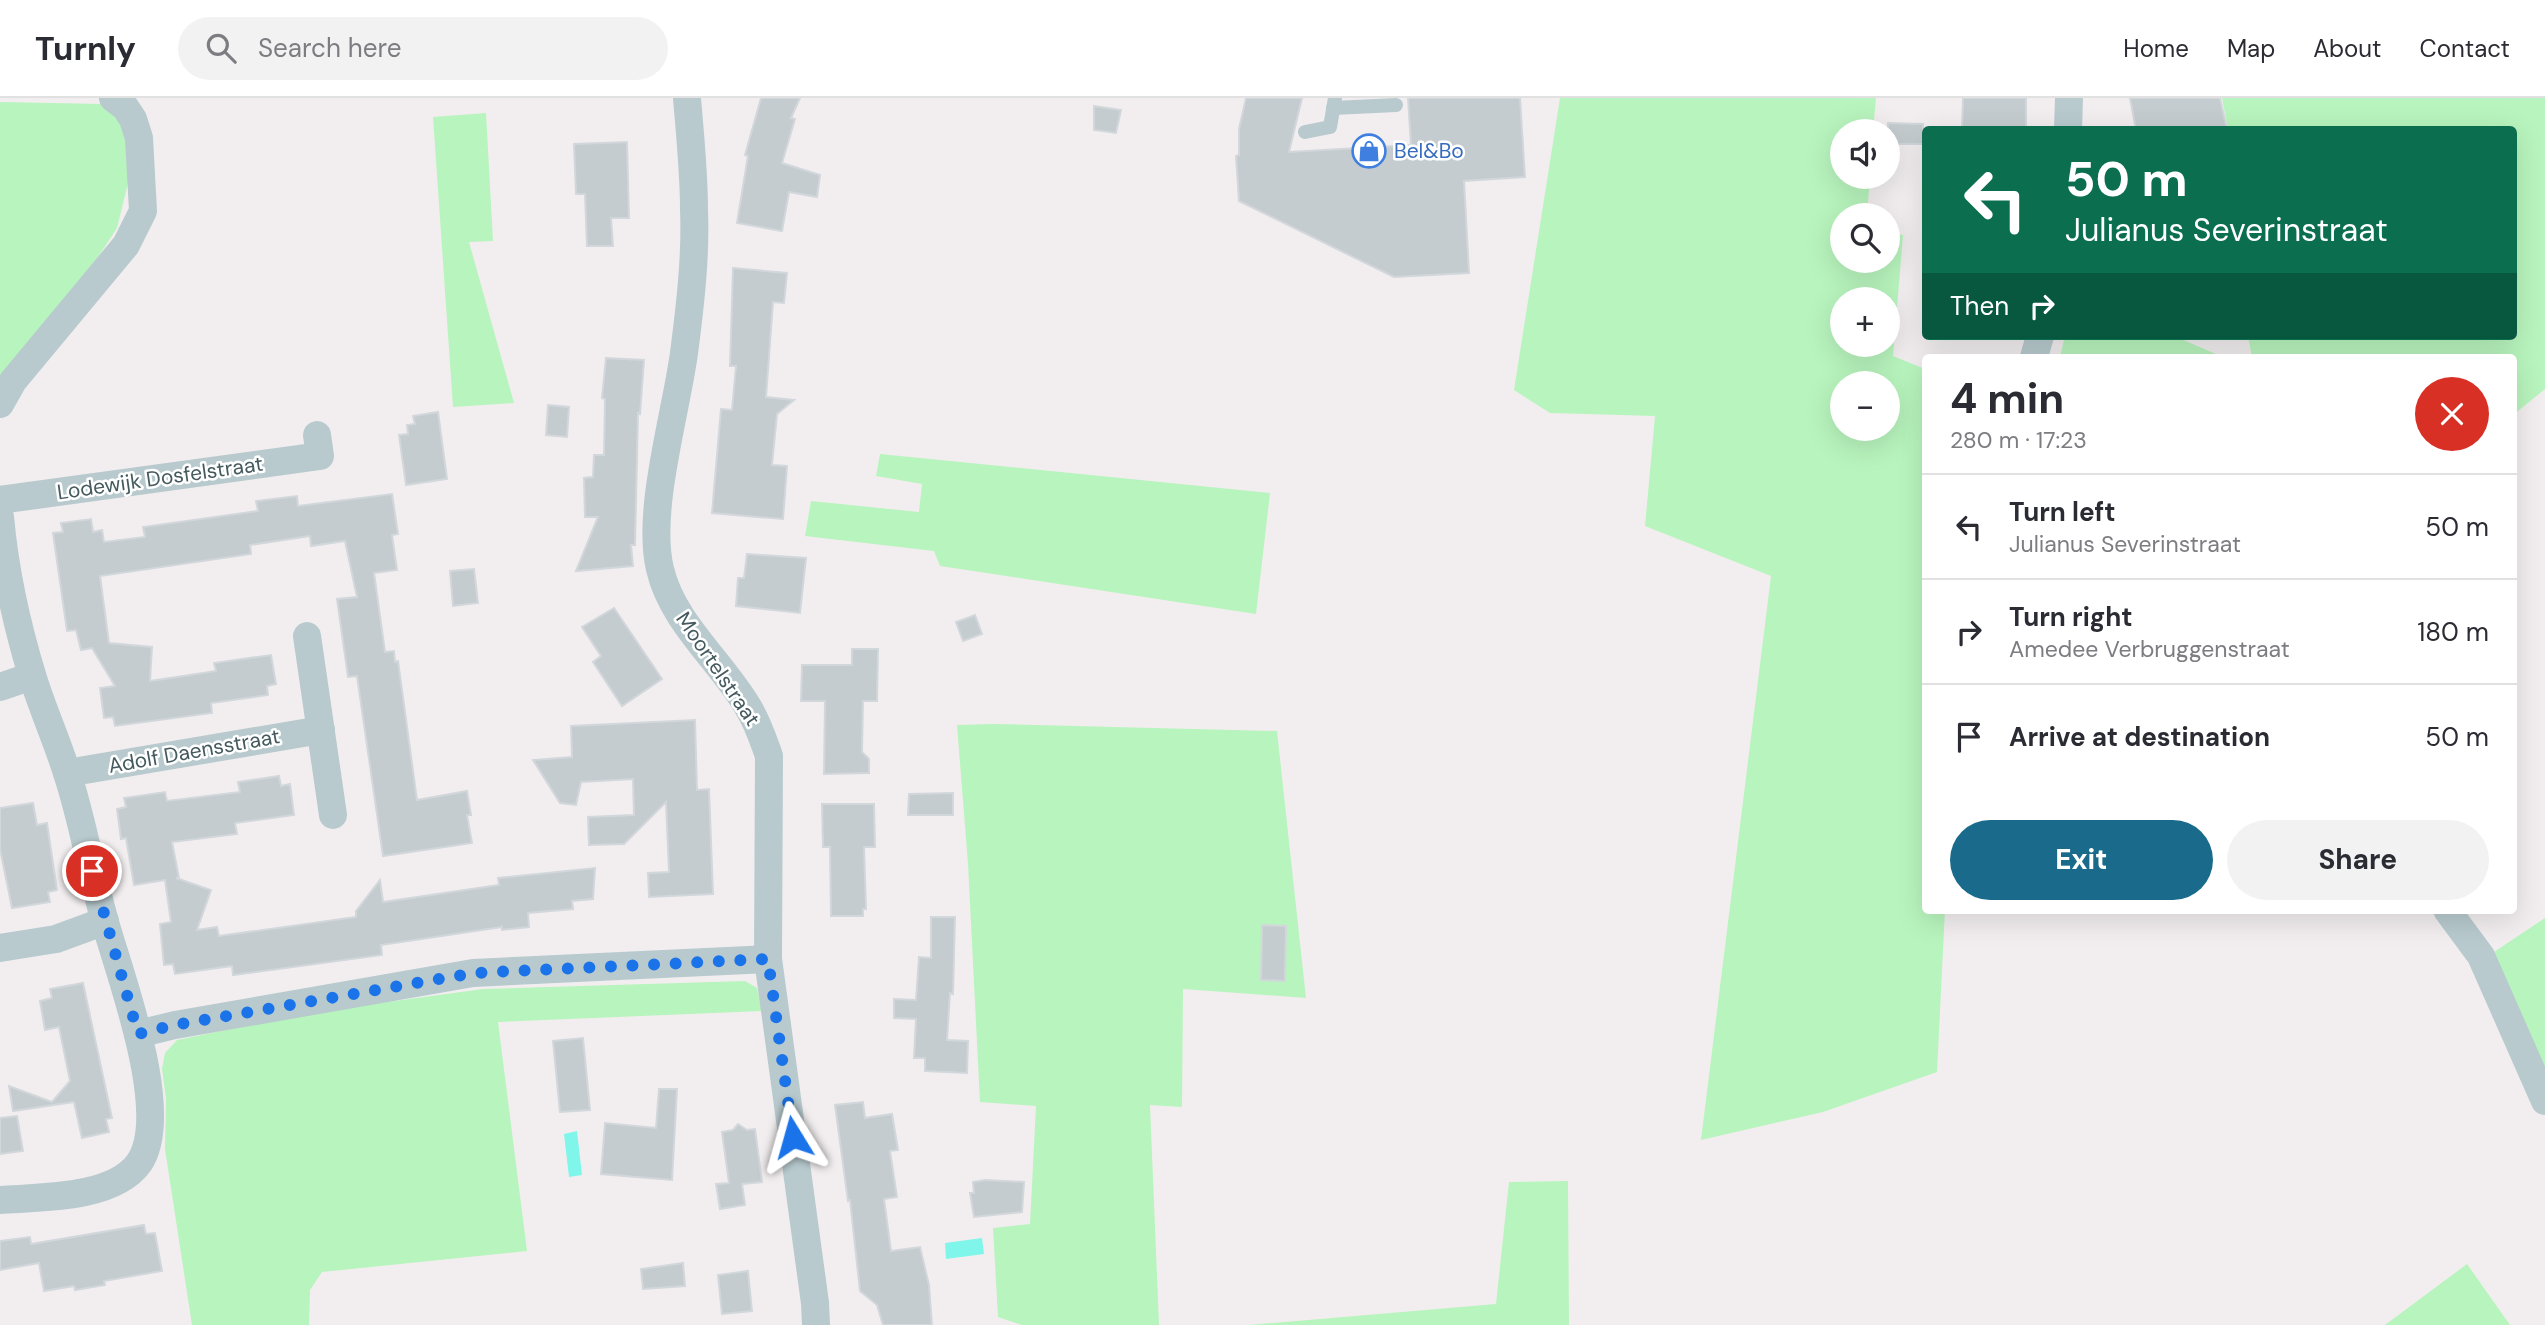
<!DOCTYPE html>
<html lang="en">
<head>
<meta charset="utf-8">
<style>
	body { margin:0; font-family:"DM Sans",sans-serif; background:#f2f2f3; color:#2b2b33; height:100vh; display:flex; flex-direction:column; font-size:26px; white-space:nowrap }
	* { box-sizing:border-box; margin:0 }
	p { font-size:23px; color:#7c7c81 }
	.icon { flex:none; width:38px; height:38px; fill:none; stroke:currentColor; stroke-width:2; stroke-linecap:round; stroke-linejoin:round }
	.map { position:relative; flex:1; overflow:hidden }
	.drawer { position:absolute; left:1922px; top:256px; width:595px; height:560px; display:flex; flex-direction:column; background:#fff; border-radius:7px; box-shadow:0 7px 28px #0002 }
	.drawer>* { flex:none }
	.banner { position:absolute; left:1922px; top:28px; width:595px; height:214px; border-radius:7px; box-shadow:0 7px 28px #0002; background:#0b6e4f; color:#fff; overflow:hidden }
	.buttons { position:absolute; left:1830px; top:21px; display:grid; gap:14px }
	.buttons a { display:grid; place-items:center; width:70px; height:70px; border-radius:50%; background:#fff; box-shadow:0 7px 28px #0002; font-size:35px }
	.pin { position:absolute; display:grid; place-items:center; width:60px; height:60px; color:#fff; margin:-30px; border:4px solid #fff; border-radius:50%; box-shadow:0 2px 7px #0007 }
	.me { position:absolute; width:77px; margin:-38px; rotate:352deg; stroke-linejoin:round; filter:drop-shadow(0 0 5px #0008) }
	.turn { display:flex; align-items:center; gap:24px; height:147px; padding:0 28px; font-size:32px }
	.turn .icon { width:91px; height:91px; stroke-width:2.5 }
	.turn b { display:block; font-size:49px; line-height:60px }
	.then { display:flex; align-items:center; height:66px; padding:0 28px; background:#0003; gap:14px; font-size:26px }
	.round { display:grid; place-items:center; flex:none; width:74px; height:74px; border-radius:37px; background:#f2f2f3 }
	.summary { display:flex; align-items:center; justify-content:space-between; height:119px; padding:0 28px }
	h1 { font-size:42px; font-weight:700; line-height:52px }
	.button { display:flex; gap:14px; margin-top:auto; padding:14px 28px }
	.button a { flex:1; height:80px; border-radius:42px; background:#196a8b; color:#fff; font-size:28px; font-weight:700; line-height:80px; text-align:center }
	.button a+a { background:#f2f2f3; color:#2b2b33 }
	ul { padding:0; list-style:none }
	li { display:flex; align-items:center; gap:21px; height:105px; padding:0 28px; border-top:2px solid #e1e1e2 }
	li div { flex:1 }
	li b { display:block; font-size:26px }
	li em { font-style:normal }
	header { display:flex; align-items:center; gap:42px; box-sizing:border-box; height:98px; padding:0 35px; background:#fff; border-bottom:2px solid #e1e1e2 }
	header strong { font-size:33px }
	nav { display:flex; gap:38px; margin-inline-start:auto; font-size:24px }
	.search { width:490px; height:63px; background:#f2f2f3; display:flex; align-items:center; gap:18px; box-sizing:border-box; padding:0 24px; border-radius:38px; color:#7c7c81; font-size:26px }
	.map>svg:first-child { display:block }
</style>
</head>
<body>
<header>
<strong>Turnly</strong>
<div class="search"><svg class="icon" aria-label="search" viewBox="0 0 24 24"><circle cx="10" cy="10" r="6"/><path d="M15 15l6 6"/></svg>Search here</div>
<nav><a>Home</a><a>Map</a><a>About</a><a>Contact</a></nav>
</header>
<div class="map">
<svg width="2545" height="1227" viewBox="0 0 2545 1227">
	<rect width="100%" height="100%" fill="#f2eeef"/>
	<g fill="#b8f4bd" fill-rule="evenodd">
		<path d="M 1560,0 L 1876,0 L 1873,33 L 1843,33 L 1843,79 L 1870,79 L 1867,117 L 1843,117 L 1843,163 L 1888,163 L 1888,136 L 1903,137 L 1893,258 L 1925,271 L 1925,812 L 1945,812 L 1937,974 L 1823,1014 L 1701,1042 L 1771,478 L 1645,428 L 1655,318 L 1550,315 L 1514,292 ZM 1888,201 L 1888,247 L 1843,247 L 1843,201 ZM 1843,285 L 1888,285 L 1888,331 L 1843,331 Z"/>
		<path d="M 2222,0 L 2545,0 L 2545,291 L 2513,317 L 2513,259 L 2252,259 L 2248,238 L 2513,238 L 2513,32 L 2228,31 Z"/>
		<path d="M 0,4 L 101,6 L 117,16 L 127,37 L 131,73 L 117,130 L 98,159 L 0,281 Z"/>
		<path d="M 486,15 L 493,143 L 469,144 L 514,305 L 453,309 L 433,19 Z"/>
		<path d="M 2065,238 L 2174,238 L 2223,259 L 2060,259 Z"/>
		<path d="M 880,356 L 1270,395 L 1256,516 L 940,468 L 934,453 L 805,438 L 811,403 L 919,414 L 922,386 L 876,378 Z"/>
		<path d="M 993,626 L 1277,633 L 1306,900 L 1183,891 L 1182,1009 L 1150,1007 L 1159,1227 L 1022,1227 L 998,1219 L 993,1130 L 1030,1126 L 1036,1008 L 980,1004 L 968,766 L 957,627 Z"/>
		<path d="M 2545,820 L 2545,973 L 2494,854 Z"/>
		<path d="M 745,883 L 757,890 L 762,913 L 498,924 L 527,1153 L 322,1174 L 310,1192 L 309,1227 L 192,1227 L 165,1051 L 166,1001 L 162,971 L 165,955 L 177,942 L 321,913 L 483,891 Z"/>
		<path d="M 1568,1083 L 1569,1227 L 1248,1227 L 1496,1206 L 1509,1084 Z"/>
		<path d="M 2467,1166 L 2510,1227 L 2385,1227 Z"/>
	</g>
	<g fill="#80f6eb">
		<path d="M 577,1033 L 582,1077 L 569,1079 L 564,1036 Z"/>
		<path d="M 982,1140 L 984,1156 L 946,1161 L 945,1145 Z"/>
	</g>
	<g fill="#c5cccf" stroke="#d2d7db" stroke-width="2">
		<path d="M 761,0 L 800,0 L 791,20 L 795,21 L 782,65 L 820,77 L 817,99 L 789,94 L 782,133 L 737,125 L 748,58 L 745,57 Z"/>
		<path d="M 1246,0 L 1302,0 L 1289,54 L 1411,47 L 1408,0 L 1520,0 L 1525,79 L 1464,83 L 1469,175 L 1394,179 L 1239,103 L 1236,58 L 1239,57 L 1239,31 Z"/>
		<path d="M 1963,0 L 2026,0 L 2026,32 L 1962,32 Z"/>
		<path d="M 2130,0 L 2220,0 L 2227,32 L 2136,32 Z"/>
		<path d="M 1094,8 L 1121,12 L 1116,35 L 1094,32 Z"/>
		<path d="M 1888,25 L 1923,26 L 1923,46 L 1888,46 Z"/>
		<path d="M 627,44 L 629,120 L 611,120 L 613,148 L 587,148 L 585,96 L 576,96 L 574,46 Z"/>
		<path d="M 733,170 L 787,175 L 784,205 L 773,204 L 766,299 L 794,302 L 777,316 L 772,367 L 787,368 L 783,421 L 712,415 L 721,311 L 732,312 L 736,268 L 730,268 Z"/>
		<path d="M 606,260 L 644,262 L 640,316 L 638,315 L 635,447 L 631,447 L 633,468 L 576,473 L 598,419 L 585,419 L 584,380 L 593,379 L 594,357 L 604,357 L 605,301 L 602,300 Z"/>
		<path d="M 548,307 L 569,309 L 567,339 L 546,337 Z"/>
		<path d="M 438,314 L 447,381 L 406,387 L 399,337 L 408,336 L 407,327 L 415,326 L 413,318 Z"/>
		<path d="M 392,396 L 398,436 L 392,437 L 397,472 L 374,475 L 385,554 L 394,553 L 395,564 L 398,563 L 417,702 L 467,693 L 471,717 L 467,717 L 472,745 L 383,758 L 357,578 L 348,579 L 337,501 L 357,499 L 345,443 L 311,448 L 310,438 L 250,447 L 251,456 L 100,478 L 109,545 L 152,549 L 150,583 L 216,573 L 214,565 L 271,557 L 276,586 L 267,588 L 268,597 L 211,605 L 212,615 L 115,628 L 113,619 L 104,620 L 100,590 L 115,588 L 92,550 L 81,552 L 76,532 L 67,533 L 53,435 L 63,434 L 61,425 L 91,421 L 93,434 L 102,432 L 104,444 L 145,439 L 143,429 L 258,413 L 256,403 L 297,398 L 298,408 Z"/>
		<path d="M 747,456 L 806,460 L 800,515 L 736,508 L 738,480 L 744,480 Z"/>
		<path d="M 474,471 L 478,505 L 453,508 L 450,473 Z"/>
		<path d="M 614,510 L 662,581 L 622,608 L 593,564 L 601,558 L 582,529 Z"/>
		<path d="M 975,517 L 982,536 L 963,543 L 956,524 Z"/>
		<path d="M 852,551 L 878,551 L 877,603 L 863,603 L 862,654 L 869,661 L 869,675 L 824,676 L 825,603 L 801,603 L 802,567 L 852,567 Z"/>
		<path d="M 695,622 L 697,692 L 709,691 L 713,796 L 649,799 L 648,775 L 669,774 L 666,704 L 624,746 L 589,747 L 588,719 L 634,717 L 633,681 L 581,684 L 576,707 L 560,705 L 533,662 L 572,659 L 571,628 Z"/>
		<path d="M 279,678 L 281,688 L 290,686 L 294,717 L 235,725 L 237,736 L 172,744 L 179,780 L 176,780 L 211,792 L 197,832 L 217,829 L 219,838 L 356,819 L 356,813 L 380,782 L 383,804 L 499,787 L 498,780 L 595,770 L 593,801 L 572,803 L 573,811 L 528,815 L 529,829 L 502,832 L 502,829 L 381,847 L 382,857 L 233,877 L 232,868 L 175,876 L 173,866 L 164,867 L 160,826 L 171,824 L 165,782 L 134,787 L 126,740 L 121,741 L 117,711 L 126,709 L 124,700 L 165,694 L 167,703 L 240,694 L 238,684 Z"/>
		<path d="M 953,695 L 953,717 L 908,717 L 909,696 Z"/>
		<path d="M 33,705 L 37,727 L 47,725 L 57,792 L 48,794 L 50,804 L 12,810 L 0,751 L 0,710 Z"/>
		<path d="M 822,706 L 874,706 L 875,749 L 864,749 L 866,811 L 863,811 L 863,818 L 831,818 L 830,749 L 823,749 Z"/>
		<path d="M 931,819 L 955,819 L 953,896 L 950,895 L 947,942 L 968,943 L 967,975 L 925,973 L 925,960 L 914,960 L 916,921 L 894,920 L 894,901 L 916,902 L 919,859 L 931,860 Z"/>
		<path d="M 1262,827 L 1286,828 L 1285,883 L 1261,882 Z"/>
		<path d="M 83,885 L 112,1020 L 106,1021 L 109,1034 L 82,1040 L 74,1004 L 13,1013 L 9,988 L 52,1004 L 70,983 L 59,929 L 45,932 L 40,903 L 52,900 L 50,891 Z"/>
		<path d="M 583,940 L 590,1012 L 560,1014 L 553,943 Z"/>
		<path d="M 659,991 L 677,991 L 672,1082 L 601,1076 L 605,1025 L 656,1030 Z"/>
		<path d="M 863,1004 L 865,1020 L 892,1016 L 898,1052 L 890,1053 L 897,1099 L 884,1101 L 891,1153 L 920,1149 L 929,1187 L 932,1227 L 883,1227 L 877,1207 L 860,1193 L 850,1102 L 848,1103 L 835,1007 Z"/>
		<path d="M 17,1018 L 23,1053 L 0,1056 L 0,1020 Z"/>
		<path d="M 738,1026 L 747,1032 L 755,1031 L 762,1084 L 742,1086 L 745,1107 L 720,1111 L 716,1086 L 729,1085 L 722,1034 L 733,1032 Z"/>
		<path d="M 985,1082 L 1024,1084 L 1022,1114 L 974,1119 L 970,1095 L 974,1095 L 973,1084 Z"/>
		<path d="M 144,1127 L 146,1136 L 155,1135 L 162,1173 L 104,1183 L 105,1187 L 75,1192 L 74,1188 L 44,1193 L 39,1165 L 0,1172 L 0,1143 L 30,1139 L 31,1146 Z"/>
		<path d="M 683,1165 L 685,1188 L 643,1191 L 641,1171 Z"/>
		<path d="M 748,1173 L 752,1213 L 722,1216 L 718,1177 Z"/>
	</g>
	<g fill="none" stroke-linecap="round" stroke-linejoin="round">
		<g stroke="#b8cace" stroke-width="14">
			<path d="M 1333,10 L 1396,7"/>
			<path d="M 1305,34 L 1330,29 L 1335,0"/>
		</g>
		<g stroke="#b8cace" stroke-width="28">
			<path d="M 687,0 C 690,37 694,74 694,112 C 696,158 690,209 684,255 C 676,315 646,414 660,471 C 672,524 721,563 748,609 C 758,625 763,641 769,658 L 768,861 L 815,1205 L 816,1227"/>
			<path d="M 2068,32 L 2069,0"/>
			<path d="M 2034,259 L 2040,238"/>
			<path d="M 0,306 L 13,283 L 126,147 L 143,113 L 139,40 L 133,21 L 125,9 L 113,0"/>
			<path d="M 0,402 L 320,358 L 317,337"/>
			<path d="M 0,419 C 5,474 17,528 33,580 C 43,612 57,643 67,675 C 83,723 91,775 105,824 C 120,878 173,1016 139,1065 C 113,1101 41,1099 0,1102"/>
			<path d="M 307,538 L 333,717"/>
			<path d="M 0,589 L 32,578"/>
			<path d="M 67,675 L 321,632"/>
			<path d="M 2447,812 L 2481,858 L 2545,1003"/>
			<path d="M 0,850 L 56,841 L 105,823"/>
			<path d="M 138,936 L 175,927 L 473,875 L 768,861"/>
		</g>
	</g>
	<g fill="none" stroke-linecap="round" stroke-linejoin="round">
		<path stroke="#1a73e8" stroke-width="12" stroke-dasharray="0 21.6" d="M 92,773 L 138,936 L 175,927 L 474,875 L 768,861 L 793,1039"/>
	</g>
	<defs>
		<symbol id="shop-ring" viewBox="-11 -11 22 22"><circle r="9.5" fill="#fff" stroke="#3f7fe0" stroke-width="1.5"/><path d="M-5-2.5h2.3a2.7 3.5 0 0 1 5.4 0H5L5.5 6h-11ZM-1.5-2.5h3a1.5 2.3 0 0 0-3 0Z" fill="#3f7fe0"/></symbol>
	</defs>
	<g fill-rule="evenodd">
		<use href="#shop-ring" x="1350" y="34" width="38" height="38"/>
	</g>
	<g text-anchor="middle" stroke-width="5" stroke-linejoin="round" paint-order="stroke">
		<g font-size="21" fill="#366cbe" stroke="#fff" text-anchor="start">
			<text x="1394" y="60">Bel&amp;Bo</text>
		</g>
		<g font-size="21" fill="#445a5e" stroke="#fff">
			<text transform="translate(160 380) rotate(-8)" y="7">Lodewijk Dosfelstraat</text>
			<text transform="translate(718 571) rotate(56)" y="7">Moortelstraat</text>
			<text transform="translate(194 653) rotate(-10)" y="7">Adolf Daensstraat</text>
		</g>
	</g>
</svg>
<div class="buttons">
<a><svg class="icon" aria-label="sound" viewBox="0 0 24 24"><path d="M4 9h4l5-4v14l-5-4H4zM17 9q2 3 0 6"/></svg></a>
<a><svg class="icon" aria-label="search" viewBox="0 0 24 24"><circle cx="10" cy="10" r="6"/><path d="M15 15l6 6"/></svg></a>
<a>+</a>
<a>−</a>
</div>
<div class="pin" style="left:92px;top:773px;background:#d93025"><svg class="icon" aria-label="arrive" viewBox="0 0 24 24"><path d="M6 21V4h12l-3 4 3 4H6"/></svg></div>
<svg class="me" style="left:793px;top:1039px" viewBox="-20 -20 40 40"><path d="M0-17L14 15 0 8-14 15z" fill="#1a73e8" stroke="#fff" stroke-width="4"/></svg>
<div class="banner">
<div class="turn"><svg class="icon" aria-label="left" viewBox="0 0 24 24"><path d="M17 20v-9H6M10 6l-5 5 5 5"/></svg><div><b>50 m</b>Julianus Severinstraat</div></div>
<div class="then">Then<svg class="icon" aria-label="right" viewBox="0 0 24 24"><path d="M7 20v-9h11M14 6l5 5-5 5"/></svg></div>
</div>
<section class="drawer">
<div class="summary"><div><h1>4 min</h1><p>280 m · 17:23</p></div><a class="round" style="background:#d93025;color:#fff"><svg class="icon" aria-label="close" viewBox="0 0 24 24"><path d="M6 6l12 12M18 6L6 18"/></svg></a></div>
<ul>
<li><svg class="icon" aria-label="left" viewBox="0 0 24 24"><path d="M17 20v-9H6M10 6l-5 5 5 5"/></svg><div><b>Turn left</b><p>Julianus Severinstraat</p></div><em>50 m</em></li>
<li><svg class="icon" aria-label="right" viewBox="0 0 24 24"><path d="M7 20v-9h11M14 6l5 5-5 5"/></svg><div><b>Turn right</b><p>Amedee Verbruggenstraat</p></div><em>180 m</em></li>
<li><svg class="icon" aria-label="arrive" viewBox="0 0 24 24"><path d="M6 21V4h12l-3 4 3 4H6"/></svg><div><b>Arrive at destination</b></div><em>50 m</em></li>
</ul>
<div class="button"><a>Exit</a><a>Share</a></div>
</section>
</div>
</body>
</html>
